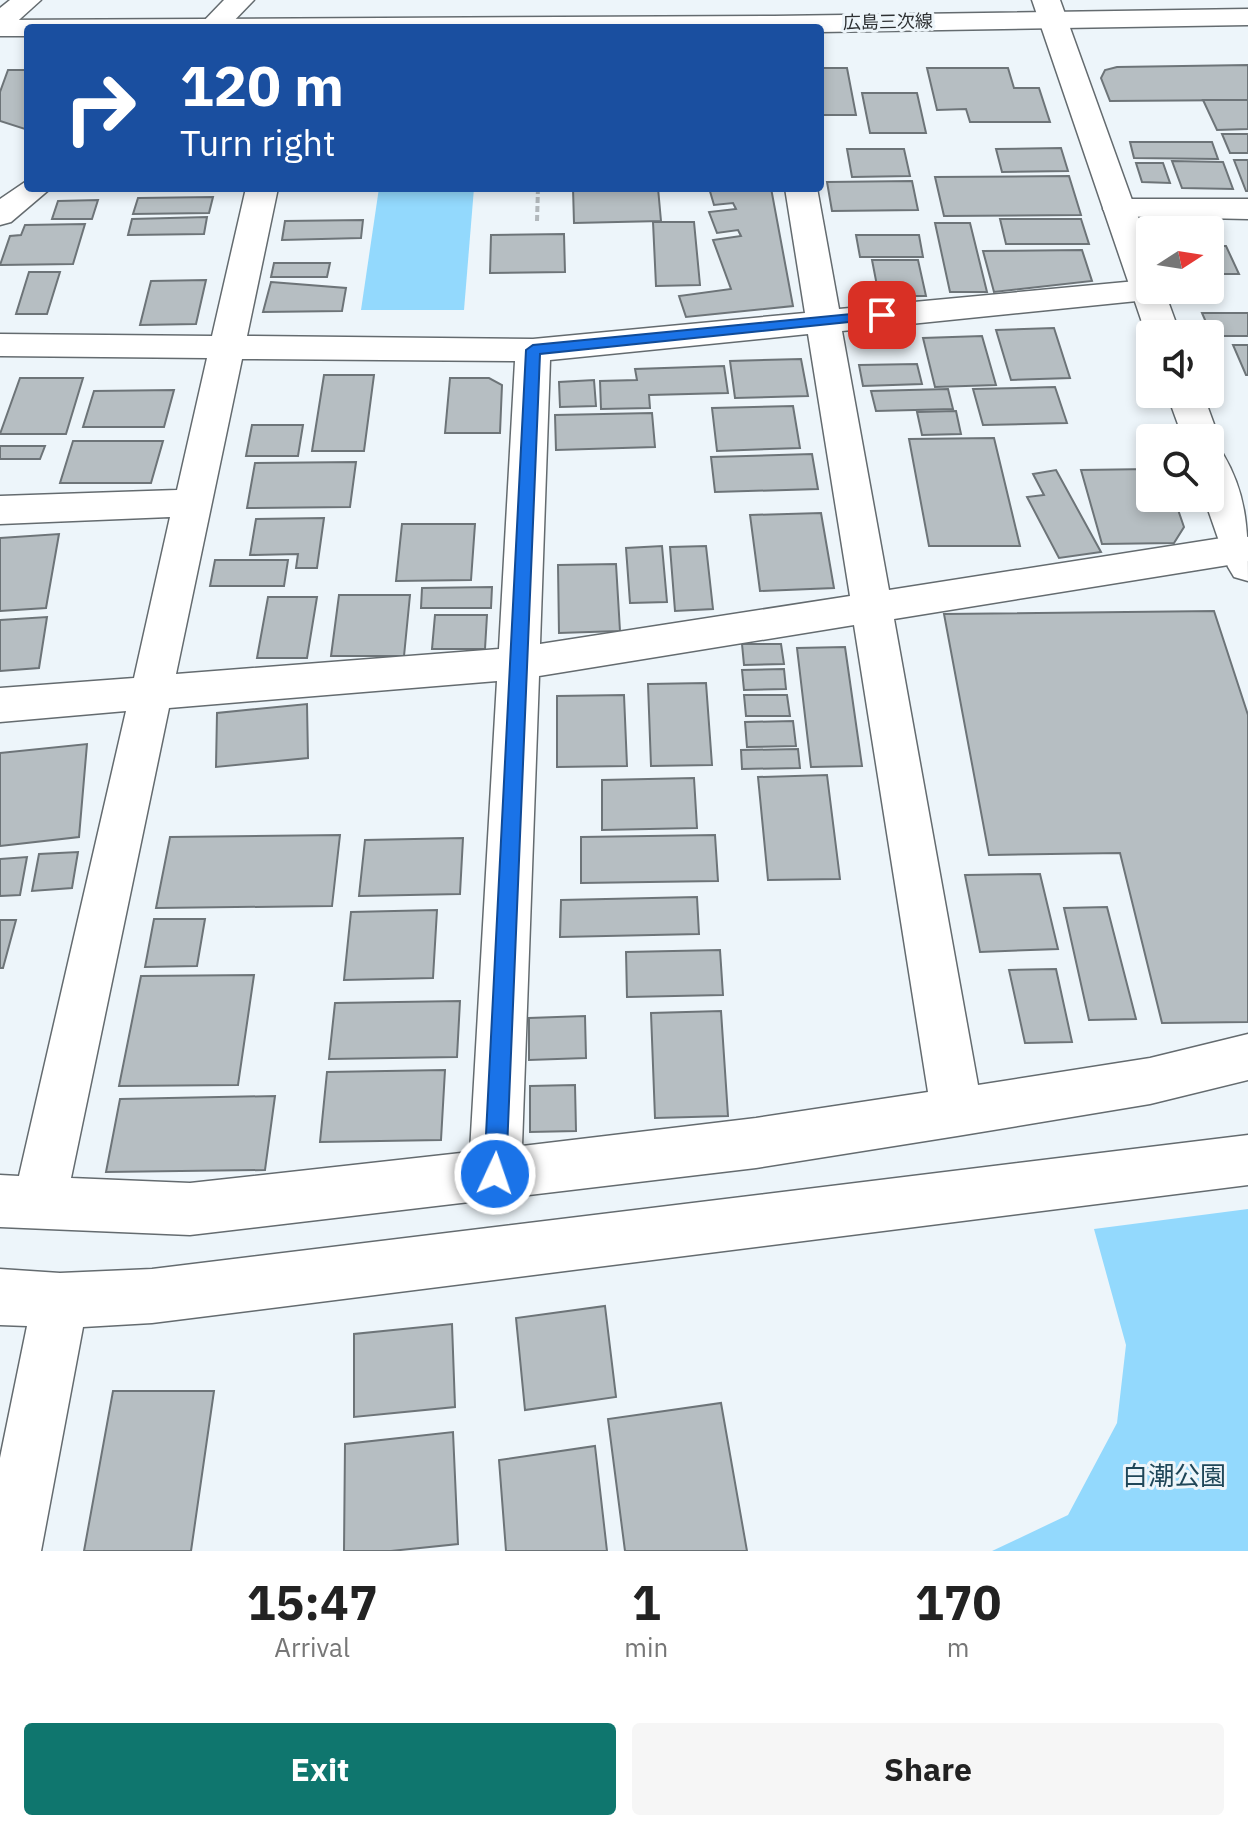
<!DOCTYPE html>
<html lang="en">
<head>
<meta charset="utf-8">
<style>
	body { margin:0; font-family:"IBM Plex Sans","Noto Sans JP",sans-serif; background:#f6f6f6; color:#222; height:100vh; display:flex; flex-direction:column; font-size:30px; white-space:nowrap }
	* { box-sizing:border-box; margin:0 }
	p { font-size:26px; color:#767676 }
	.icon { flex:none; width:44px; height:44px; fill:none; stroke:currentColor; stroke-width:2; stroke-linecap:round; stroke-linejoin:round }
	.map { position:relative; height:1551px; overflow:hidden }
	.sheet { display:flex; flex-direction:column; background:#fff; flex:1 }
	.sheet>* { flex:none }
	.guide { position:absolute; left:24px; top:24px; width:800px; height:168px; border-radius:8px; box-shadow:0 4px 12px #0003; background:#1a4fa0; color:#fff; overflow:hidden }
	.needle { width:52px; rotate:78deg }
	.fabs { position:absolute; left:1136px; top:216px; display:grid; gap:16px }
	.fabs a { display:grid; place-items:center; width:88px; height:88px; border-radius:8px; background:#fff; box-shadow:0 4px 12px #0003; font-size:40px }
	.pin { position:absolute; display:grid; place-items:center; width:68px; height:68px; color:#fff; margin:-34px; border-radius:16px; box-shadow:0 4px 12px #0006 }
	.me { position:absolute; width:88px; margin:-44px; rotate:3deg; stroke-linejoin:round; filter:drop-shadow(0 0 6px #0008) }
	.turn { display:flex; align-items:center; gap:28px; height:168px; padding:0 24px; font-size:36px }
	.turn .icon { width:104px; height:104px; stroke-width:2.5 }
	.turn b { display:block; font-size:56px; line-height:68px }
	.eta { display:flex; justify-content:space-evenly; align-items:center; height:136px; text-align:center }
	.eta b { font-size:48px; font-weight:700; line-height:56px }
	.primary-button { display:flex; gap:16px; margin-top:auto; padding:16px 24px }
	.primary-button a { flex:1; height:92px; border-radius:8px; background:#0f766e; color:#fff; font-size:32px; font-weight:700; line-height:92px; text-align:center }
	.primary-button a+a { background:#f6f6f6; color:#222 }
	.map>svg:first-child { display:block }
</style>
</head>
<body>
<div class="map">
<svg width="1248" height="1551" viewBox="0 0 1248 1551">
	<rect width="100%" height="100%" fill="#edf5fa"/>
	<g fill="#93d9fd">
		<path d="M 379,188 L 474,188 L 464,310 L 361,310 Z"/>
		<path d="M 1248,1209 L 1248,1551 L 992,1551 L 1068,1515 L 1117,1423 L 1126,1345 L 1094,1229 Z"/>
	</g>
	<g fill="#b6bec2" stroke="#6d7478" stroke-width="2">
		<path d="M 1248,65 L 1248,100 L 1110,101 L 1101,78 L 1105,70 L 1117,67 Z"/>
		<path d="M 820,68 L 847,68 L 856,115 L 820,115 Z"/>
		<path d="M 927,68 L 1008,68 L 1014,88 L 1039,88 L 1050,122 L 970,122 L 966,109 L 937,110 Z"/>
		<path d="M 8,70 L 28,70 L 28,130 L 0,121 L 0,92 Z"/>
		<path d="M 862,93 L 917,93 L 926,133 L 870,133 Z"/>
		<path d="M 1203,100 L 1248,100 L 1248,129 L 1217,130 Z"/>
		<path d="M 1222,134 L 1248,134 L 1248,153 L 1230,153 Z"/>
		<path d="M 1130,142 L 1212,142 L 1218,159 L 1134,158 Z"/>
		<path d="M 1061,148 L 1068,171 L 1002,172 L 996,149 Z"/>
		<path d="M 847,149 L 904,149 L 910,176 L 852,177 Z"/>
		<path d="M 1234,160 L 1248,160 L 1248,191 L 1246,191 Z"/>
		<path d="M 1172,161 L 1223,162 L 1233,189 L 1182,188 Z"/>
		<path d="M 1136,163 L 1163,163 L 1170,183 L 1142,182 Z"/>
		<path d="M 1069,176 L 1081,215 L 944,216 L 935,177 Z"/>
		<path d="M 912,181 L 918,210 L 832,211 L 827,182 Z"/>
		<path d="M 110,188 L 161,188 L 109,191 Z"/>
		<path d="M 170,188 L 231,188 L 169,191 Z"/>
		<path d="M 573,188 L 658,188 L 661,221 L 574,223 Z"/>
		<path d="M 709,188 L 771,188 L 793,306 L 686,317 L 679,296 L 731,289 L 713,240 L 741,236 L 738,230 L 717,233 L 709,212 L 736,209 L 733,203 L 714,205 Z"/>
		<path d="M 213,197 L 209,213 L 133,214 L 138,198 Z"/>
		<path d="M 98,200 L 92,219 L 52,219 L 58,201 Z"/>
		<path d="M 207,217 L 204,234 L 128,235 L 132,219 Z"/>
		<path d="M 1000,219 L 1081,219 L 1089,244 L 1006,244 Z"/>
		<path d="M 363,220 L 361,238 L 282,240 L 285,221 Z"/>
		<path d="M 653,222 L 694,222 L 700,285 L 656,286 Z"/>
		<path d="M 935,223 L 970,223 L 987,292 L 950,292 Z"/>
		<path d="M 85,224 L 73,264 L 0,265 L 10,236 L 21,235 L 25,225 Z"/>
		<path d="M 564,234 L 565,272 L 490,273 L 491,235 Z"/>
		<path d="M 856,235 L 919,235 L 923,257 L 860,257 Z"/>
		<path d="M 1210,237 L 1214,246 L 1226,246 L 1239,274 L 1210,274 Z"/>
		<path d="M 1082,250 L 1092,281 L 994,292 L 983,251 Z"/>
		<path d="M 872,260 L 918,260 L 926,296 L 879,296 Z"/>
		<path d="M 274,263 L 330,263 L 327,277 L 271,277 Z"/>
		<path d="M 29,272 L 60,272 L 47,314 L 16,314 Z"/>
		<path d="M 206,280 L 196,324 L 140,325 L 151,281 Z"/>
		<path d="M 271,282 L 346,288 L 342,311 L 263,312 Z"/>
		<path d="M 1202,313 L 1248,313 L 1248,336 L 1212,336 Z"/>
		<path d="M 1054,328 L 1070,378 L 1011,380 L 996,330 Z"/>
		<path d="M 982,336 L 996,385 L 935,387 L 923,338 Z"/>
		<path d="M 1233,345 L 1248,345 L 1248,375 L 1246,375 Z"/>
		<path d="M 801,359 L 808,396 L 735,398 L 730,361 Z"/>
		<path d="M 917,364 L 922,384 L 863,386 L 859,365 Z"/>
		<path d="M 724,366 L 728,393 L 649,395 L 650,408 L 601,409 L 600,381 L 637,380 L 635,369 Z"/>
		<path d="M 324,375 L 374,375 L 364,451 L 312,451 Z"/>
		<path d="M 20,378 L 83,378 L 66,434 L 0,434 Z"/>
		<path d="M 450,378 L 489,378 L 502,385 L 500,433 L 445,433 Z"/>
		<path d="M 594,380 L 596,406 L 560,407 L 559,382 Z"/>
		<path d="M 1055,387 L 1067,423 L 983,425 L 973,389 Z"/>
		<path d="M 948,389 L 953,409 L 876,411 L 871,391 Z"/>
		<path d="M 174,390 L 164,427 L 83,427 L 94,391 Z"/>
		<path d="M 793,406 L 800,448 L 717,451 L 712,408 Z"/>
		<path d="M 956,411 L 961,434 L 922,435 L 917,412 Z"/>
		<path d="M 652,413 L 655,447 L 556,450 L 555,415 Z"/>
		<path d="M 252,425 L 303,425 L 298,456 L 246,456 Z"/>
		<path d="M 994,438 L 1020,546 L 929,546 L 909,439 Z"/>
		<path d="M 73,441 L 163,441 L 151,483 L 60,483 Z"/>
		<path d="M 0,446 L 45,446 L 40,459 L 0,459 Z"/>
		<path d="M 812,454 L 818,489 L 715,492 L 711,457 Z"/>
		<path d="M 356,462 L 350,507 L 247,508 L 255,463 Z"/>
		<path d="M 1150,469 L 1150,498 L 1174,498 L 1184,527 L 1174,543 L 1102,544 L 1081,470 Z"/>
		<path d="M 1056,470 L 1101,552 L 1059,558 L 1027,497 L 1044,495 L 1033,474 Z"/>
		<path d="M 821,513 L 834,588 L 760,591 L 750,515 Z"/>
		<path d="M 324,518 L 317,568 L 296,568 L 298,554 L 250,555 L 256,519 Z"/>
		<path d="M 402,524 L 475,524 L 471,580 L 396,581 Z"/>
		<path d="M 59,534 L 46,608 L 0,611 L 0,538 Z"/>
		<path d="M 662,546 L 667,602 L 630,603 L 626,548 Z"/>
		<path d="M 706,546 L 713,609 L 675,611 L 670,547 Z"/>
		<path d="M 215,560 L 288,560 L 284,586 L 210,586 Z"/>
		<path d="M 616,564 L 620,631 L 559,633 L 558,565 Z"/>
		<path d="M 492,587 L 491,608 L 421,608 L 422,588 Z"/>
		<path d="M 339,595 L 410,595 L 404,656 L 331,656 Z"/>
		<path d="M 268,597 L 317,597 L 307,658 L 257,658 Z"/>
		<path d="M 1214,611 L 1248,715 L 1248,1022 L 1162,1023 L 1120,853 L 989,855 L 944,614 Z"/>
		<path d="M 435,615 L 487,615 L 485,649 L 432,649 Z"/>
		<path d="M 47,617 L 39,668 L 0,671 L 0,620 Z"/>
		<path d="M 742,644 L 781,644 L 784,664 L 744,665 Z"/>
		<path d="M 845,647 L 862,766 L 811,767 L 797,648 Z"/>
		<path d="M 784,669 L 786,689 L 744,690 L 742,670 Z"/>
		<path d="M 706,683 L 712,765 L 651,766 L 648,684 Z"/>
		<path d="M 624,695 L 627,766 L 557,767 L 557,696 Z"/>
		<path d="M 744,695 L 787,695 L 790,716 L 746,716 Z"/>
		<path d="M 307,704 L 308,758 L 216,767 L 217,713 Z"/>
		<path d="M 793,721 L 796,746 L 747,747 L 745,722 Z"/>
		<path d="M 87,744 L 79,837 L 0,846 L 0,753 Z"/>
		<path d="M 798,749 L 800,768 L 742,769 L 741,750 Z"/>
		<path d="M 827,775 L 840,879 L 768,880 L 758,777 Z"/>
		<path d="M 694,778 L 697,828 L 602,830 L 602,780 Z"/>
		<path d="M 340,835 L 332,906 L 156,908 L 170,837 Z"/>
		<path d="M 715,835 L 718,881 L 581,883 L 581,837 Z"/>
		<path d="M 463,838 L 460,894 L 359,896 L 365,840 Z"/>
		<path d="M 78,852 L 72,888 L 32,891 L 39,854 Z"/>
		<path d="M 27,857 L 20,895 L 0,896 L 0,859 Z"/>
		<path d="M 1040,874 L 1058,949 L 980,952 L 965,875 Z"/>
		<path d="M 697,897 L 699,934 L 560,937 L 561,900 Z"/>
		<path d="M 1107,907 L 1136,1019 L 1089,1020 L 1064,908 Z"/>
		<path d="M 437,910 L 433,978 L 344,980 L 351,912 Z"/>
		<path d="M 154,919 L 205,919 L 197,966 L 145,967 Z"/>
		<path d="M 0,920 L 16,920 L 3,968 L 0,968 Z"/>
		<path d="M 720,950 L 723,995 L 627,997 L 626,952 Z"/>
		<path d="M 1056,969 L 1072,1042 L 1025,1043 L 1009,970 Z"/>
		<path d="M 254,975 L 238,1085 L 119,1086 L 141,976 Z"/>
		<path d="M 460,1001 L 457,1057 L 329,1059 L 335,1003 Z"/>
		<path d="M 721,1011 L 728,1116 L 655,1118 L 651,1013 Z"/>
		<path d="M 585,1016 L 586,1058 L 529,1060 L 529,1018 Z"/>
		<path d="M 445,1070 L 441,1140 L 320,1142 L 327,1072 Z"/>
		<path d="M 575,1085 L 576,1131 L 530,1132 L 530,1086 Z"/>
		<path d="M 275,1096 L 265,1170 L 106,1172 L 120,1099 Z"/>
		<path d="M 605,1306 L 616,1397 L 525,1410 L 516,1318 Z"/>
		<path d="M 452,1324 L 455,1407 L 354,1417 L 354,1334 Z"/>
		<path d="M 113,1391 L 214,1391 L 191,1551 L 84,1551 Z"/>
		<path d="M 721,1403 L 747,1551 L 625,1551 L 608,1419 Z"/>
		<path d="M 453,1432 L 458,1544 L 391,1551 L 344,1551 L 345,1444 Z"/>
		<path d="M 595,1446 L 607,1551 L 506,1551 L 499,1460 Z"/>
	</g>
	<g fill="none" stroke-linecap="round" stroke-linejoin="round">
		<defs>
			<g id="street">
				<path d="M 10,0 L 41,0 L 10,28 L 0,30 L 0,8 Z"/>
				<path d="M 246,188 L 278,188 L 247,336 L 533,339 L 805,313 L 785,188 L 817,188 L 839,309 L 1147,280 L 1150,290 L 1164,290 L 1159,297 L 1147,300 L 842,331 L 889,590 L 1241,535 L 1248,537 L 1248,561 L 1241,563 L 894,619 L 978,1085 L 1150,1058 L 1248,1034 L 1248,1080 L 1150,1104 L 957,1136 L 756,1168 L 495,1199 L 190,1235 L 0,1227 L 0,1175 L 19,1176 L 126,711 L 0,722 L 0,688 L 134,678 L 170,517 L 0,524 L 0,496 L 177,490 L 207,358 L 0,356 L 0,334 L 212,336 ZM 808,334 L 850,596 L 540,644 L 550,360 ZM 242,359 L 515,361 L 499,649 L 176,674 ZM 854,625 L 928,1092 L 756,1118 L 522,1146 L 539,676 ZM 497,681 L 470,1152 L 190,1183 L 71,1178 L 169,708 Z"/>
				<path d="M 1119,199 L 1248,199 L 1248,219 L 1108,216 L 1103,209 L 1108,202 Z"/>
				<path d="M 1248,1135 L 1248,1185 L 152,1323 L 83,1327 L 41,1551 L 0,1551 L 0,1458 L 27,1326 L 0,1325 L 0,1269 L 60,1273 L 152,1269 Z"/>
			</g>
			<g id="secondary">
				<path d="M 224,0 L 254,0 L 227,28 L 197,28 Z"/>
				<path d="M 1032,0 L 1060,0 L 1150,250 L 1150,290 L 1164,290 L 1180,334 L 1150,334 L 1150,341 L 1146,334 Z"/>
				<path d="M 28,180 L 28,188 L 51,188 L 11,222 L 0,225 L 0,199 Z"/>
				<path d="M 1167,394 L 1203,394 L 1219,438 L 1214,447 L 1210,448 L 1210,438 L 1183,438 Z"/>
				<path d="M 1210,450 L 1223,454 C 1248,496 1248,534 1248,581 L 1234,577 L 1228,567 L 1204,498 L 1210,498 Z"/>
			</g>
			<path id="primary" d="M 1248,9 L 1248,25 L 820,32 L 820,28 L 28,28 L 28,36 L 0,36 L 0,20 L 774,16 Z"/>
		</defs>
		<use href="#street" stroke="#646b6f" stroke-width="3"/>
		<use href="#secondary" stroke="#646b6f" stroke-width="3"/>
		<use href="#primary" stroke="#646b6f" stroke-width="3"/>
		<path stroke="#b2b8bc" stroke-width="4" stroke-dasharray="6 3" stroke-linecap="butt" d="M 537,221 L 538,188"/>
		<use href="#street" fill="#fff" fill-rule="evenodd"/>
		<use href="#secondary" fill="#fff" fill-rule="evenodd"/>
		<use href="#primary" fill="#fff" fill-rule="evenodd"/>
	</g>
	<path fill="#1a73e8" stroke="#114b97" stroke-width="2" d="M 882,311 L 887,312 L 887,318 L 540,354 L 506,1174 L 503,1182 L 495,1185 L 488,1182 L 484,1174 L 526,350 L 533,345 Z"/>
	<g text-anchor="middle" stroke-width="6" stroke-linejoin="round" paint-order="stroke">
		<g font-size="18" fill="#2d3032" stroke="#edf5fa">
			<text transform="translate(888 22) rotate(-1)" y="6">広島三次線</text>
		</g>
		<g font-size="26" fill="#1f4658" stroke="#edf5fa">
			<text x="1174" y="1485">白潮公園</text>
		</g>
	</g>
</svg>
<div class="fabs">
<a><svg class="needle" viewBox="-14 -14 28 28"><path d="M0-13l5 13h-10z" fill="#e53935"/><path d="M0 13l5-13h-10z" fill="#767676"/></svg></a>
<a><svg class="icon" aria-label="sound" viewBox="0 0 24 24"><path d="M4 9h4l5-4v14l-5-4H4zM17 9q2 3 0 6"/></svg></a>
<a><svg class="icon" aria-label="search" viewBox="0 0 24 24"><circle cx="10" cy="10" r="6"/><path d="M15 15l6 6"/></svg></a>
</div>
<div class="pin" style="left:882px;top:315px;background:#d93025"><svg class="icon" aria-label="arrive" viewBox="0 0 24 24"><path d="M6 21V4h12l-3 4 3 4H6"/></svg></div>
<svg class="me" style="left:495px;top:1174px" viewBox="-20 -20 40 40"><circle r="17" fill="#1a73e8" stroke="#fff" stroke-width="3"/><path d="M0-11L8 9 0 5-8 9z" fill="#fff"/></svg>
<div class="guide">
<div class="turn"><svg class="icon" aria-label="right" viewBox="0 0 24 24"><path d="M7 20v-9h11M14 6l5 5-5 5"/></svg><div><b>120 m</b>Turn right</div></div>
</div>
</div>
<section class="sheet">
<div class="eta">
<div><b>15:47</b><p>Arrival</p></div>
<div><b>1</b><p>min</p></div>
<div><b>170</b><p>m</p></div>
</div>
<div class="primary-button"><a>Exit</a><a>Share</a></div>
</section>
</body>
</html>
